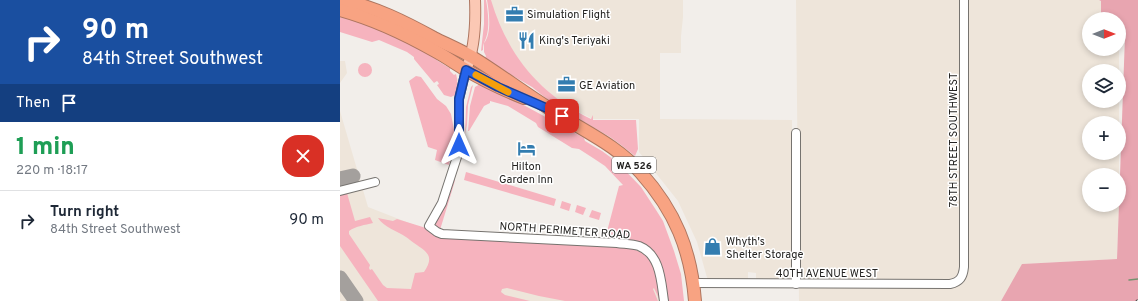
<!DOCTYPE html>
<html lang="en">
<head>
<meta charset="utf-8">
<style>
	body { margin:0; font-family:Overpass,sans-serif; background:#f6f6f7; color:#1f2937; height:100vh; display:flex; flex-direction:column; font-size:15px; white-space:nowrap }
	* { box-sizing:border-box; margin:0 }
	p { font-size:13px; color:#747a83 }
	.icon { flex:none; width:22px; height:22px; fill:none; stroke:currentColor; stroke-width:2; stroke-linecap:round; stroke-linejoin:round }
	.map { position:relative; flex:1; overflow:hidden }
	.panel { display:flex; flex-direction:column; background:#fff; width:340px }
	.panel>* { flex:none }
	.hud { background:#1a4fa0; color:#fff; overflow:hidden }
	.needle { width:26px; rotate:90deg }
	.tools { position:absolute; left:742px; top:12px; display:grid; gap:8px }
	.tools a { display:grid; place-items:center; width:44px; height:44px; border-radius:50%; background:#fff; box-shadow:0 2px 6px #0003; font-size:20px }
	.pin { position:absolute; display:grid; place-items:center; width:34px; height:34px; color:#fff; margin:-17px; border-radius:8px; box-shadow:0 2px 6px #0006 }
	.me { position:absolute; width:44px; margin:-22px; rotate:0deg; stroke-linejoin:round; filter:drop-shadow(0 0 3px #0008) }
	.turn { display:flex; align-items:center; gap:14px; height:84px; padding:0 16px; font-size:18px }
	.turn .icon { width:52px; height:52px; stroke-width:2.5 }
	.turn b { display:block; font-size:28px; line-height:34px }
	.then { display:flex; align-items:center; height:38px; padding:0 16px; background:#0003; gap:8px; font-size:15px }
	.round { display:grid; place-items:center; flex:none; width:42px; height:42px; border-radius:16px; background:#f6f6f7 }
	.summary { display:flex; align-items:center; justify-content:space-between; height:68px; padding:0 16px }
	h1 { font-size:24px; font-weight:800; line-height:30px; color:#1e9e55 }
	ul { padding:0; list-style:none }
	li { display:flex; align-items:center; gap:12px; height:60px; padding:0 16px; border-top:1px solid #e0e1e3 }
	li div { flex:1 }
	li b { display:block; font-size:15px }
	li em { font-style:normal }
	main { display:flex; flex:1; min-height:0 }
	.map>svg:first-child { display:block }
</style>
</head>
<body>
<main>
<section class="panel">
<div class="hud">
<div class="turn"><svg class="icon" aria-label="right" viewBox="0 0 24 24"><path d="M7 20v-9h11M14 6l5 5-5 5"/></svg><div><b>90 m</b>84th Street Southwest</div></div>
<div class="then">Then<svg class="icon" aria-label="arrive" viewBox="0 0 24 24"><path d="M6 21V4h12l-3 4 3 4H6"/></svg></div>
</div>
<div class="summary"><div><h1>1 min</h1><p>220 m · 18:17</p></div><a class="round" style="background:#d93025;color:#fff"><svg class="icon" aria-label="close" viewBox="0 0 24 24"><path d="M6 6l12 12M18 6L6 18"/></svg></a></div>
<ul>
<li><svg class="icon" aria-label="right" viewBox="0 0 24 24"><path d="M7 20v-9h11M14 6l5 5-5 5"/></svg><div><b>Turn right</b><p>84th Street Southwest</p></div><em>90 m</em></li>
</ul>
</section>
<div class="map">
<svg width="798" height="301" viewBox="0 0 798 301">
	<rect width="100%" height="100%" fill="#f2eeea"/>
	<g fill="#eee5da" fill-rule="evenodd">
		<path d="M 150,0 L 343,0 L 343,17 L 341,36 L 341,53 L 320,53 L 320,119 L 452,120 L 452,277 L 444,277 L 444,279 L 416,279 L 416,273 L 408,272 L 408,281 L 368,281 L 357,242 L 338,201 L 299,152 L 299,119 L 253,119 L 234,110 L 212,95 L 189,74 L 172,50 L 158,25 Z"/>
		<path d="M 456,0 L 759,0 L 761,1 L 761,19 L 749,19 L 749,49 L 779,49 L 779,71 L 749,71 L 749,101 L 779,101 L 779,86 L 779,202 L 777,259 L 683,264 L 661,301 L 459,301 ZM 749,123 L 779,123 L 779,153 L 749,153 ZM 749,175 L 779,175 L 779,205 L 749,205 Z"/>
		<path d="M 0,61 L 5,61 L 7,73 L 0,83 Z"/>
		<path d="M 0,111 L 28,207 L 105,237 L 277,243 L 311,255 L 324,301 L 0,301 Z"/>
	</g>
	<g fill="#f6b3be">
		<path d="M 144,0 L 146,0 C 148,11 150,28 146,38 C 144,43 143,44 143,50 L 141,51 L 144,24 Z"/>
		<path d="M 147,0 L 151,0 C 167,54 199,94 251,119 L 253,115 L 253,120 L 296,120 L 298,149 L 295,156 L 281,145 L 270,137 L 212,103 L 192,87 L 146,60 L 145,58 L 146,56 L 144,52 L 144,43 C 152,34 149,11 147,0 Z"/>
		<path d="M 0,14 L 20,20 L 86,51 L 98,61 L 111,69 L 110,69 L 110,71 L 114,75 L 116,74 C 118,81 118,88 115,95 L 111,97 L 104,95 L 97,85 L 99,84 L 98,82 L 97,81 L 94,83 L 74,59 L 74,57 L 67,52 L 39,40 L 32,42 L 0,32 Z"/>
		<circle cx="25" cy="70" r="7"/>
		<path d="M 76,76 L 81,77 L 97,99 L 106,106 L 111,114 L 116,140 L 113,158 L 110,160 L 109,165 L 95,160 L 97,150 L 88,147 L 69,81 Z"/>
		<path d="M 140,84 L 158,91 L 244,138 L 245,141 L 262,151 L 277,162 L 301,187 L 316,210 L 323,221 L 334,251 L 341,274 L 344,301 L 326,301 L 314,253 L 265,239 L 279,186 L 283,185 L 265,166 L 253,158 L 239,149 L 232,148 L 198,127 L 196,123 L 168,106 L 150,101 L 150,103 L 144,106 L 129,131 L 128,131 L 130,106 L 135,87 Z"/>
		<path d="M 133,85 L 128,105 L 127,125 L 125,134 L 126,107 L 131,87 Z"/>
		<path d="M 126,172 L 216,199 L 214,206 L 124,180 Z"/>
		<path d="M 113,179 L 115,180 L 114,184 L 100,230 L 95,226 L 95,221 Z"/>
		<path d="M 7,193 L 15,221 L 30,217 L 33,223 C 25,225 16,226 9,231 L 9,234 L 30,265 L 29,268 L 30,270 L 32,269 L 43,285 L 47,288 L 71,289 L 75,273 L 84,272 C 95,256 87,252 74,243 C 71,241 69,239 66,237 C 57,231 44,227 38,218 L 53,221 L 57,219 L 86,228 L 97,236 L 237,245 L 240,246 L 242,245 C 262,246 300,242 311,262 C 318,273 318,288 320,301 L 314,288 L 313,289 L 318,301 L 225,301 L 199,296 L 167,288 L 162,289 L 161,292 L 165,295 L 190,301 L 38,301 L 0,246 L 0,194 Z"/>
		<path d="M 222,201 L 231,204 L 229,211 L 220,208 Z"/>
		<path d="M 237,205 L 246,208 L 243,215 L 235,212 Z"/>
		<path d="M 252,210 L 261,213 L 259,220 L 249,217 Z"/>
	</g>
	<path fill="#e8a5b0" d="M 759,0 L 798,0 L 798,301 L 661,301 L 682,264 L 777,259 L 785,36 L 779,36 L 779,19 L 761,19 L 761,1 Z"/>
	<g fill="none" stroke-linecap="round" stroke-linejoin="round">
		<path stroke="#74926f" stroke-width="1.5" d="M 789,280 L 798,279"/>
		<g stroke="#a4a09d" stroke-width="15">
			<path d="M 0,179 L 13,176"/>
			<path d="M 0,278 L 16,301"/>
		</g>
		<defs>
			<g id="minor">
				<path d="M 126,70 L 119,99 L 119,145 L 117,157 L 102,203 L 89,226 L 97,232 L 102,234 L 277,243 C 284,244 292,244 299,246 C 321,255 321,282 324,301"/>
				<path d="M 456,133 L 456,284"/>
				<path d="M 0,191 L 35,182"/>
				<path d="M 353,283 L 610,284 C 620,282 623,277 624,267 L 624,0"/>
			</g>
			<path id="major" d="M 126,70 C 135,48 136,24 135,0"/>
			<g id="highway">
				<path d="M 2,0 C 35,7 65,22 94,38 C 106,44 120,50 132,57 C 158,73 183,92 210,109 C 241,130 276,144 301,173 C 335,211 351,250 355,301"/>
				<path d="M 0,10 C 33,19 65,34 95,51 C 106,57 116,64 126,70 C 145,81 164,90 184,98"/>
			</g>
		</defs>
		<use href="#minor" stroke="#76736f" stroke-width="10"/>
		<use href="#major" stroke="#ae7660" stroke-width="12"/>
		<use href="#highway" stroke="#ae7660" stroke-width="14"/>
		<use href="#minor" stroke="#fff" stroke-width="8"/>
		<use href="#major" stroke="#fbc8b4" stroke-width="10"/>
		<use href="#highway" stroke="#f8a382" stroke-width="12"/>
		<defs>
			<path id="rail" d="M 797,301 L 798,301"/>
		</defs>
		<use href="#rail" stroke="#555350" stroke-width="3"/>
		<use href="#rail" stroke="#fff" stroke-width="1.5" stroke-dasharray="4.5" stroke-linecap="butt"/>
	</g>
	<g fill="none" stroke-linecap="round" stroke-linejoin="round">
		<defs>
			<path id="route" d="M 119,145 L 119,99 L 126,70 L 158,87 L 211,110 L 222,116"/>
		</defs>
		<use href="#route" stroke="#184099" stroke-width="10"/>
		<use href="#route" stroke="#2563eb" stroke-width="7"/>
		<path stroke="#f59e0b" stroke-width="7" d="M 136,75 L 168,92"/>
	</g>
	<defs>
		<symbol id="office-bare" viewBox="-9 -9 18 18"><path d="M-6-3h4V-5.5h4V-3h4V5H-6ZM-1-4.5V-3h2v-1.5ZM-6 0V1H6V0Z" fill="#337db0" stroke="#fff" stroke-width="2.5" paint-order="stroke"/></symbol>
		<symbol id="restaurant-bare" viewBox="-9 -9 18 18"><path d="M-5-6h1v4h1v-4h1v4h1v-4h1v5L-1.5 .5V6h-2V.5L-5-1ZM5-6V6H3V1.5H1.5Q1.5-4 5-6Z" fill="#337db0" stroke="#fff" stroke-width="2.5" paint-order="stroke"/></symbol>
		<symbol id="hotel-bare" viewBox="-9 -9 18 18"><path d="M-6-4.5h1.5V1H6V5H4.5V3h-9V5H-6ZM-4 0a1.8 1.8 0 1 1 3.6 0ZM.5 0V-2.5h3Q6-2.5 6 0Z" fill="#337db0" stroke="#fff" stroke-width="2.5" paint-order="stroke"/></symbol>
		<symbol id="shop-bare" viewBox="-9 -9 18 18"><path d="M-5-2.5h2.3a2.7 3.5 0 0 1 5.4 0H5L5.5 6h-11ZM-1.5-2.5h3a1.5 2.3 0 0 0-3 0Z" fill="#337db0" stroke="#fff" stroke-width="2.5" paint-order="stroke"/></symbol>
	</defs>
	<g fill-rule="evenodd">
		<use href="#office-bare" x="162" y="2" width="25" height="25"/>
		<use href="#restaurant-bare" x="174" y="28" width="25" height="25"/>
		<use href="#office-bare" x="214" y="72" width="25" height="25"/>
		<use href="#hotel-bare" x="174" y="136" width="25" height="25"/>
		<use href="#shop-bare" x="360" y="234" width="25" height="25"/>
	</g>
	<g text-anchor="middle" stroke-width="3" stroke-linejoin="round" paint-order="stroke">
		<rect fill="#fff" stroke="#666564" stroke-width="1" x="272" y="157" width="44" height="16" rx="3"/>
		<g font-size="10" font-weight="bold" fill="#242321">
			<text x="294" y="169">WA 526</text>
		</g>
		<g font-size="11" fill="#242321" stroke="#fff" text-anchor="start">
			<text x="187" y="18">Simulation Flight</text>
			<text x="199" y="44">King's Teriyaki</text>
			<text x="239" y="89">GE Aviation</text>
			<text x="186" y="170" text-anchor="middle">Hilton<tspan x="186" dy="13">Garden Inn</tspan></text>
			<text x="386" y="245">Whyth's<tspan x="386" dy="13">Shelter Storage</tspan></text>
		</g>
		<g font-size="11" fill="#242321" stroke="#fff">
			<text transform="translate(613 140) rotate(-90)" y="4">78TH STREET SOUTHWEST</text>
			<text transform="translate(225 230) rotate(4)" y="4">NORTH PERIMETER ROAD</text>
			<text x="487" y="277">40TH AVENUE WEST</text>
		</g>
	</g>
</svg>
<div class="tools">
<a><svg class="needle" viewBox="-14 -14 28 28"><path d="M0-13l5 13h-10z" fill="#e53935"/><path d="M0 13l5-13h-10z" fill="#747a83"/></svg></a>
<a><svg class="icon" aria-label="layers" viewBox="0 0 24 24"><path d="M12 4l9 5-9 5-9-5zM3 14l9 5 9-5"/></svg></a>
<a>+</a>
<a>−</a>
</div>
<div class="pin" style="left:222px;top:116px;background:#d93025"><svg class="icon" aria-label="arrive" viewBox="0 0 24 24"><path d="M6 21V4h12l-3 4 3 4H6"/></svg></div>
<svg class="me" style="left:119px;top:145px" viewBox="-20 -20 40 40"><path d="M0-17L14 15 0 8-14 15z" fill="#2563eb" stroke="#fff" stroke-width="4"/></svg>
</div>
</main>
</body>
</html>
